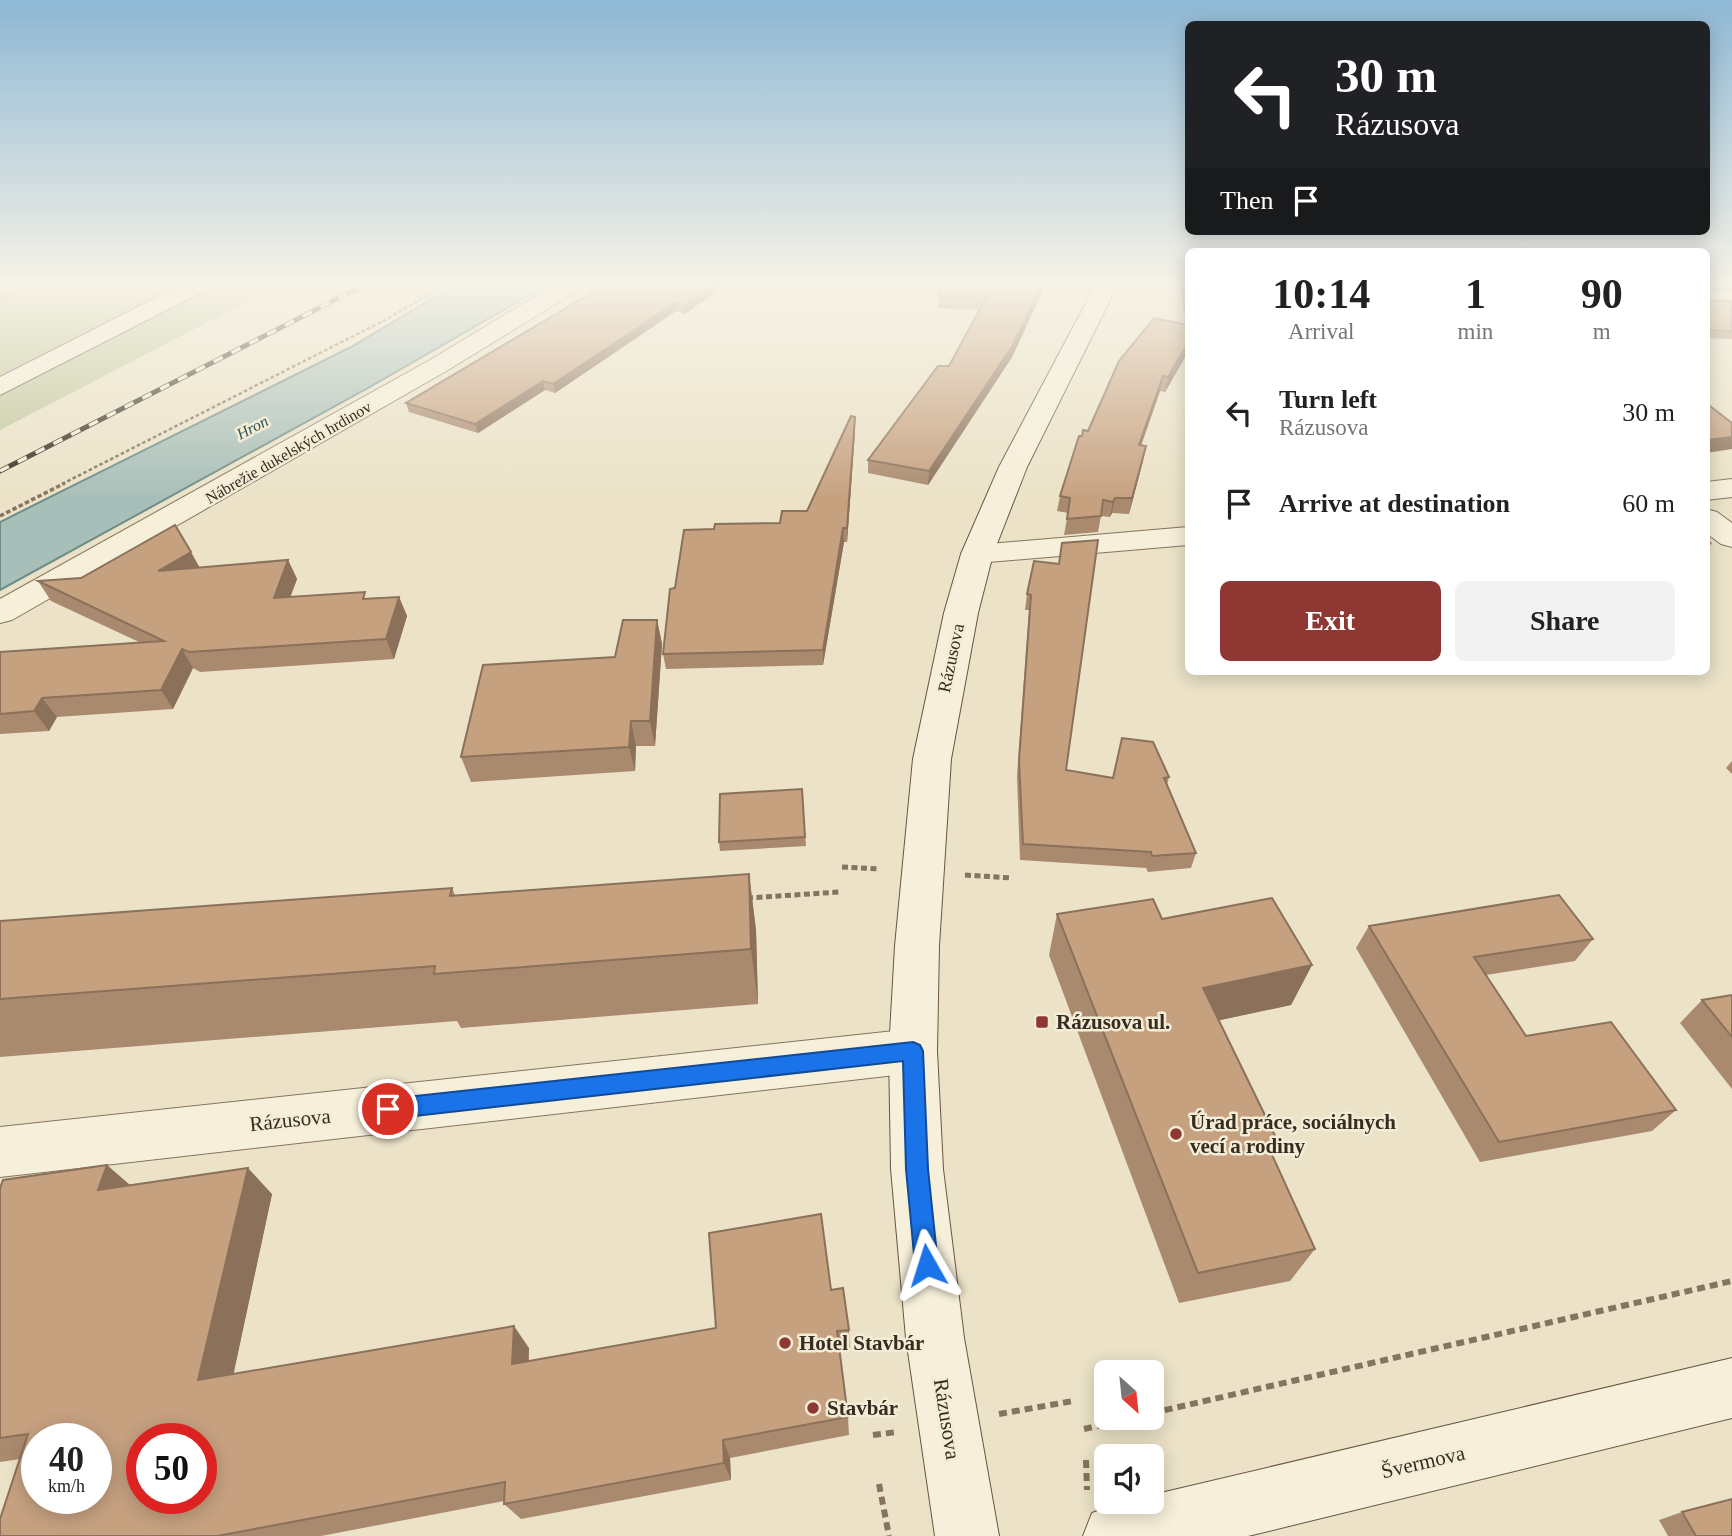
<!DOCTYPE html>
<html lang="en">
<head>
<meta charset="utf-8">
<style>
	body { margin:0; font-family:Georgia,serif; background:#f2f2f2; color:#222; height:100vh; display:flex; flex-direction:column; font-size:26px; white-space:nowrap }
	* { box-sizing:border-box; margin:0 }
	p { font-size:23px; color:#767676 }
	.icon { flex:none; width:38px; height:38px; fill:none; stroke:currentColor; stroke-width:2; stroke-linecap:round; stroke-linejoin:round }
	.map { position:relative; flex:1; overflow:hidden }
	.sheet { position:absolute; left:1185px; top:248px; width:525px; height:427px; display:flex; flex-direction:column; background:#fff; border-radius:10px; box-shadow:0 4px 18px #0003 }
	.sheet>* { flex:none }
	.guide { position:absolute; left:1185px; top:21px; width:525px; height:214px; border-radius:10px; box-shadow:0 4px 18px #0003; background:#202124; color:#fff; overflow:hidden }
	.needle { width:46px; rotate:153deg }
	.fabs { position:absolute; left:1094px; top:1360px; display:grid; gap:14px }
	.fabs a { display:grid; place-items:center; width:70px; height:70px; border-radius:10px; background:#fff; box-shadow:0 4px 18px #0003; font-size:35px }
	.speed { position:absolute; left:21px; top:1423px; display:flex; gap:14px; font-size:35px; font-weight:700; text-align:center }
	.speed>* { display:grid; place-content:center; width:91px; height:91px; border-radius:50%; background:#fff; box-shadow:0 4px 18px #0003; line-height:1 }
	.speed small { font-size:18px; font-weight:400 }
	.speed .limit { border:10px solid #d22; background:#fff; color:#111 }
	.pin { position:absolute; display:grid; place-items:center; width:60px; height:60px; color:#fff; margin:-30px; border:4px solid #fff; border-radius:50%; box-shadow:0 2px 7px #0007 }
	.me { position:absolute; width:77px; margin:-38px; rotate:354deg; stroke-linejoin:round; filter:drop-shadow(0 0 5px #0008) }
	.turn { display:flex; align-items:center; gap:24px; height:147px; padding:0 35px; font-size:32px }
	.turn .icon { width:91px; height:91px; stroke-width:2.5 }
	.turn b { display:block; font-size:49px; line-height:60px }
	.then { display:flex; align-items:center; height:66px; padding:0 35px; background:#0003; gap:14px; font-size:26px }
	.eta { display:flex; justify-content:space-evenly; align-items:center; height:119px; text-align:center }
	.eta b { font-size:42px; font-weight:700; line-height:49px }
	.button { display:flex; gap:14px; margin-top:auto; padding:14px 35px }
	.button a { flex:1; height:80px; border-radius:10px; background:#8f3733; color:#fff; font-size:28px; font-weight:700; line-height:80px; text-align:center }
	.button a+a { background:#f2f2f2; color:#222 }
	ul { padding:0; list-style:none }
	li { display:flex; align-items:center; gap:21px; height:91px; padding:0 35px }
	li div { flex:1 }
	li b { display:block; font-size:26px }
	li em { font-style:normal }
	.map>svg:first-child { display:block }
</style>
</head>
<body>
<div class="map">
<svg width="1732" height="1536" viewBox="0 0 1732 1536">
	<rect width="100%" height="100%" fill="#ebe2c7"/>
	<path fill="#c1c89c" d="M 0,284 L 281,284 L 0,430 Z"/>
	<path fill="#a8bfb9" stroke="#6f8d87" stroke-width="2" d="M 457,284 L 549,284 L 368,388 L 0,590 L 0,522 L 351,347 Z"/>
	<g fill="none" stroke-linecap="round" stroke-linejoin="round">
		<defs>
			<g id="street">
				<path d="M 556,284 L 583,284 L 580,289 L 448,370 L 12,620 L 0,623 L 0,599 L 430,360 Z"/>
				<path d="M 1706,292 L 1732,293 L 1732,307 L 1706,306 Z"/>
				<path d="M 1732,479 L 1732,497 L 1706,500 L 1706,482 Z"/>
				<path d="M 1706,509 L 1717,512 L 1732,523 L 1732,547 L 1721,544 L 1706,533 Z"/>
				<path d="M 1188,527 L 1188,545 L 977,563 L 966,561 L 961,554 L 966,547 L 977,545 Z"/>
				<path d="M 913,1029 L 930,1036 L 937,1051 L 930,1066 L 913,1073 L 0,1177 L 0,1127 Z"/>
			</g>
			<g id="secondary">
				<path d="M 183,284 L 211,284 L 208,289 L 0,395 L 0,377 Z"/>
				<path d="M 1096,284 L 1118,284 L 1027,467 L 993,554 L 978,613 L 951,759 L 939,946 L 937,1051 L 943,1169 L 964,1338 L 999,1536 L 935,1536 L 906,1338 L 891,1169 L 889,1051 L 895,946 L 913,759 L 944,613 L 961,554 L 999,467 Z"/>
				<path d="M 1732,1358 L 1732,1418 L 1248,1536 L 1083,1536 L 1092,1513 L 1124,1502 L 1152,1502 L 1152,1495 Z"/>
			</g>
			<path id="primary" d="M 0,284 L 29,284 L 26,289 L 0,297 Z"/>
		</defs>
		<use href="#street" stroke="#85755e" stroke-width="2"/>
		<use href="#secondary" stroke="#675641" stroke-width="2"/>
		<use href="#primary" stroke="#534332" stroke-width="2"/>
		<path stroke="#85755e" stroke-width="2.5" stroke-dasharray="3.5 2.5" stroke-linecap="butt" d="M 62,484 L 387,319 L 447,284"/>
		<path stroke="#85755e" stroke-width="3.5" stroke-dasharray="4.5 2.5" stroke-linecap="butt" d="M 0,516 L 65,483"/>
		<g stroke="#85755e" stroke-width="5" stroke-dasharray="6 3.5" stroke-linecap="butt">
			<path d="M 842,867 L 880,869"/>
			<path d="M 965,875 L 1012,878"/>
			<path d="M 747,898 L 840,892"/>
		</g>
		<g stroke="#85755e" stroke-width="6" stroke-dasharray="8 5" stroke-linecap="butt">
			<path d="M 1152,1413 L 1732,1281"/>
			<path d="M 999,1414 L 1073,1401"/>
			<path d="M 1084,1429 L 1134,1418"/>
			<path d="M 873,1435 L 897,1432"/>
			<path d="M 1086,1460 L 1087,1490"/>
			<path d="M 879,1484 L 889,1536"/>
		</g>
		<use href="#street" fill="#f6efda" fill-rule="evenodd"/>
		<use href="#secondary" fill="#f6efda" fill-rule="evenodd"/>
		<use href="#primary" fill="#ead7a3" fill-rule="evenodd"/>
		<defs>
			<path id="rail" d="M 0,471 L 366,284"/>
		</defs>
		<use href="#rail" stroke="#372c20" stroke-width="5"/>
		<use href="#rail" stroke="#f3ecd6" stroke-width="3.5" stroke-dasharray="10" stroke-linecap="butt"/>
	</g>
	<g fill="#aa8a6e">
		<path d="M 604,284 L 727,284 L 685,314 L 676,311 L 555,393 L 545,390 L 478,433 L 409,412 L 406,403 L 588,295 Z"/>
		<path d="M 1046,284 L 1012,357 L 928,485 L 868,473 L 868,460 L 949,366 L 980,310 L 938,308 L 938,296 Z"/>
		<path d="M 1180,284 L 1188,284 L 1188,352 L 1165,392 L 1160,391 L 1141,445 L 1143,461 L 1129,514 L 1112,513 L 1110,517 L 1101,516 L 1098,532 L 1064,535 L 1068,513 L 1057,511 L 1060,496 L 1082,436 L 1186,325 L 1180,288 Z"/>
		<path d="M 1706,284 L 1732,284 L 1732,291 L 1708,290 L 1708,300 L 1732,301 L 1732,339 L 1706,338 Z"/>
		<path d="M 855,417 L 855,431 L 847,542 L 844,542 L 823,665 L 666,669 L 663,654 L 675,588 L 780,523 L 807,511 Z"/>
		<path d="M 1706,538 L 1712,543 L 1706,551 Z"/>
		<path d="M 288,560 L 297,579 L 290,597 L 367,598 L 399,597 L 407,616 L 394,659 L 200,672 L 193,668 L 173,709 L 57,717 L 49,731 L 0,734 L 0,652 L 139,642 L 51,601 L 38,581 Z"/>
		<path d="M 1034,561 L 1066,770 L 1113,778 L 1169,777 L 1167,785 L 1196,853 L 1191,868 L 1148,872 L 1146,868 L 1020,860 L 1017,776 L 1029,610 L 1025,610 L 1027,594 Z"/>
		<path d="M 657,620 L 662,644 L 655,746 L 636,746 L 635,771 L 471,782 L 461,757 L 615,657 Z"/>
		<path d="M 1732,761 L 1732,774 L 1726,768 Z"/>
		<path d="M 802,789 L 806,846 L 720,851 L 719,842 Z"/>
		<path d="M 749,874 L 756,930 L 758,1004 L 461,1028 L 457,1021 L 0,1057 L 0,921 L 452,888 L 455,895 Z"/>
		<path d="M 1057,914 L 1162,919 L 1312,965 L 1291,1005 L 1219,1020 L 1279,1144 L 1272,1155 L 1315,1249 L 1290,1281 L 1179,1303 L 1049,955 Z"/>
		<path d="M 1369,926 L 1593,939 L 1575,961 L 1486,975 L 1526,1036 L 1676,1110 L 1652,1131 L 1480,1162 L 1356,948 Z"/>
		<path d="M 1732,995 L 1732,1089 L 1680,1023 L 1702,1000 Z"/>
		<path d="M 131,1186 L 272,1194 L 233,1374 L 529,1348 L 529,1361 L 716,1328 L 831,1290 L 849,1330 L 850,1351 L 839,1352 L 848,1417 L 849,1435 L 730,1458 L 731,1480 L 521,1519 L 504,1504 L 504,1501 L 321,1536 L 0,1536 L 20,1459 L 0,1462 L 0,1188 Z"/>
		<path d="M 1682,1512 L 1732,1536 L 1668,1536 L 1659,1520 Z"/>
	</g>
	<g fill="#8b715a">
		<path d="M 715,284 L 727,284 L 685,314 L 684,305 Z"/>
		<path d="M 1042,284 L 1046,284 L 1012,357 L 928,485 L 929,471 Z"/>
		<path d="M 675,303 L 676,311 L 555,393 L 553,384 Z"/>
		<path d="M 1188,343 L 1188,352 L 1165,392 L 1168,377 Z"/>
		<path d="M 1163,376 L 1160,391 L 1136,460 L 1139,445 Z"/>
		<path d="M 543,381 L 545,390 L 478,433 L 475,424 Z"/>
		<path d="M 855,417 L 855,431 L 847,542 L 847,528 Z"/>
		<path d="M 1732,437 L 1732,449 L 1706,453 L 1706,440 Z"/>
		<path d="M 1146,446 L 1143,461 L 1129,514 L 1132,498 Z"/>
		<path d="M 1115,498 L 1112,513 L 1110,517 L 1113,502 Z"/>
		<path d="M 843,528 L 844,542 L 823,665 L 823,650 Z"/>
		<path d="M 191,552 L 201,570 L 158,571 Z"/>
		<path d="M 288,560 L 297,579 L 283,617 L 274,598 Z"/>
		<path d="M 399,597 L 407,616 L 394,659 L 386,639 Z"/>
		<path d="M 657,620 L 662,644 L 655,746 L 650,721 Z"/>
		<path d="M 182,649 L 193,668 L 173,709 L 161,690 Z"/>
		<path d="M 42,698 L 57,717 L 49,731 L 34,711 Z"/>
		<path d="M 631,721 L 636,746 L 635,771 L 629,747 Z"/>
		<path d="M 749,874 L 756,930 L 758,1004 L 751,949 Z"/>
		<path d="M 1312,965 L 1291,1005 L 1188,1027 L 1203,988 Z"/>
		<path d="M 107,1165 L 137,1191 L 98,1190 Z"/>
		<path d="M 248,1168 L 272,1194 L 228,1400 L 198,1380 Z"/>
		<path d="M 514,1326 L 529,1348 L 527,1384 L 512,1364 Z"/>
		<path d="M 723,1440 L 730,1458 L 731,1480 L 724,1463 Z"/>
	</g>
	<g fill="#c6a180" stroke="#8b715a" stroke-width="2" fill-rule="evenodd">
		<path d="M 604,284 L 715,284 L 684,305 L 675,303 L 553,384 L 543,381 L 475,424 L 406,403 L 588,295 Z"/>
		<path d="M 940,284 L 1042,284 L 1013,345 L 929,471 L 868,460 L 938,366 L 949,366 L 986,298 L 938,296 Z"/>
		<path d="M 1182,284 L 1188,284 L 1188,318 Z"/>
		<path d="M 1706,284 L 1708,284 L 1708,300 L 1732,301 L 1732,331 L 1706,330 Z"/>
		<path d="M 1154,318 L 1188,325 L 1188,343 L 1168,377 L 1163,376 L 1139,445 L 1146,446 L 1132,498 L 1115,498 L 1113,502 L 1103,500 L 1101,516 L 1067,519 L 1070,498 L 1060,496 L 1079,436 L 1082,436 L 1083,430 L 1088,431 L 1119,361 Z"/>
		<path d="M 1706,403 L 1732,423 L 1732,437 L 1706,440 Z"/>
		<path d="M 851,416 L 855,417 L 847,528 L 843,528 L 823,650 L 663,654 L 670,589 L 675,588 L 684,530 L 714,529 L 715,524 L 780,523 L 782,511 L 807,511 Z"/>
		<path d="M 175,525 L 191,552 L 158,571 L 288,560 L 274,598 L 365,592 L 363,599 L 399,597 L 386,639 L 189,652 L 182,649 L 161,690 L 42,698 L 34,711 L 0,714 L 0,652 L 164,641 L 38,581 L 81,578 Z"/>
		<path d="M 1098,540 L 1066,770 L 1113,778 L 1122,738 L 1153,742 L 1169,777 L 1164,778 L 1196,853 L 1152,856 L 1151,852 L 1023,844 L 1019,761 L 1031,595 L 1027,594 L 1034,561 L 1059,564 L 1062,543 Z"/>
		<path d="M 623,620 L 657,620 L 650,721 L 631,721 L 629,747 L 461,757 L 483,665 L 615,657 Z"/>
		<path d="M 802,789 L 805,837 L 719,842 L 720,794 Z"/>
		<path d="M 749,874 L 751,949 L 434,974 L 435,966 L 0,999 L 0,921 L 452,888 L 450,896 Z"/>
		<path d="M 1559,895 L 1593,939 L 1474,957 L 1526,1036 L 1611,1022 L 1676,1110 L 1499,1142 L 1369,926 Z"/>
		<path d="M 1272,898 L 1312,965 L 1203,988 L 1279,1144 L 1268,1146 L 1315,1249 L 1198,1273 L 1057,914 L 1153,899 L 1162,919 Z"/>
		<path d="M 1732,995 L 1732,1037 L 1702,1000 Z"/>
		<path d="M 107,1165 L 98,1190 L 248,1168 L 198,1380 L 514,1326 L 512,1364 L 716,1328 L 709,1233 L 821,1214 L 831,1290 L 843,1288 L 849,1330 L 837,1331 L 848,1417 L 723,1440 L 724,1463 L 504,1504 L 505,1482 L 217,1536 L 0,1536 L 0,1519 L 28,1434 L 0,1438 L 0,1188 L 3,1180 ZM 37,1438 L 96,1438 L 96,1498 L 37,1498 ZM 142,1438 L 201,1438 L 201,1498 L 142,1498 Z"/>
		<path d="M 1732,1499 L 1732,1536 L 1696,1536 L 1682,1512 Z"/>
	</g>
	<linearGradient id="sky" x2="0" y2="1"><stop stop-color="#8eb8d5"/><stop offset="0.57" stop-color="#f6f2e6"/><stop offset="1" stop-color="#f6f2e6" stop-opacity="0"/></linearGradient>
	<rect width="1732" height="499" fill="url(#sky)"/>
	<path fill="#1a73e8" stroke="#114b97" stroke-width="2" d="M 913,1042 L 920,1045 L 923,1051 L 928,1169 L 938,1265 L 935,1274 L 927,1277 L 919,1274 L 915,1265 L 906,1169 L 903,1061 L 388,1119 L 381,1116 L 378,1109 L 381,1102 L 388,1099 Z"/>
	<g fill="#8f3733" stroke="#f3ecd6" stroke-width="2.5">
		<rect x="1035" y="1015" width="14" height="14" rx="3.5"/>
		<circle cx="1176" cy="1134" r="7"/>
		<circle cx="785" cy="1343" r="7"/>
		<circle cx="813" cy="1408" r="7"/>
	</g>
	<g text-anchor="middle" stroke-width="5" stroke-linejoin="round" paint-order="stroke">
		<g font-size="16" font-style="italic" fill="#315554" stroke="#f3ecd6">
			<text transform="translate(252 427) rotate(-28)" y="6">Hron</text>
		</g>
		<g font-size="16" fill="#372c20" stroke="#f3ecd6">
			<text transform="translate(288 452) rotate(-30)" y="6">Nábrežie dukelských hrdinov</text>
		</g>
		<g font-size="18" fill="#372c20" stroke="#f3ecd6">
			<text transform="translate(951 658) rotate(-78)" y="6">Rázusova</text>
		</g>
		<g font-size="21" font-weight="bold" fill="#372c20" stroke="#f3ecd6" text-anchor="start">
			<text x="1056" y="1029">Rázusova ul.</text>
			<text x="1190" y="1129">Úrad práce, sociálnych<tspan x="1190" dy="24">vecí a rodiny</tspan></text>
			<text x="799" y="1350">Hotel Stavbár</text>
			<text x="827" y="1415">Stavbár</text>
		</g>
		<g font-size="21" fill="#372c20" stroke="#f3ecd6">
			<text transform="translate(290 1120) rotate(-6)" y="7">Rázusova</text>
			<text transform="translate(947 1419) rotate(81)" y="7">Rázusova</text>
			<text transform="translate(1423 1462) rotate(-13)" y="7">Švermova</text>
		</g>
	</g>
</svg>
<div class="fabs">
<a><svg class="needle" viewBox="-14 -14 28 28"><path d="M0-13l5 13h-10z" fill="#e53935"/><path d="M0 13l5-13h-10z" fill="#767676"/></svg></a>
<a><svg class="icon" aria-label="sound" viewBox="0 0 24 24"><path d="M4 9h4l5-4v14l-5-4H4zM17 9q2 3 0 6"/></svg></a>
</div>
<div class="speed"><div>40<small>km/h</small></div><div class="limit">50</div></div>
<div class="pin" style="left:388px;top:1109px;background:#d93025"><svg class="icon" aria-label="arrive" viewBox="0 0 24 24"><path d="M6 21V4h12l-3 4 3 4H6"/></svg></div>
<svg class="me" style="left:927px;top:1265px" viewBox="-20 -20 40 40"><path d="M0-17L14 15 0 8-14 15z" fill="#1a73e8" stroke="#fff" stroke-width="4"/></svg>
<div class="guide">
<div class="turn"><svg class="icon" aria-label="left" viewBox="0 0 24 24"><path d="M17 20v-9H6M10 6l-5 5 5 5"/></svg><div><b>30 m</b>Rázusova</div></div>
<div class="then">Then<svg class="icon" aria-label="arrive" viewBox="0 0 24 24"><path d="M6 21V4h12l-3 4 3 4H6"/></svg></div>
</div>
<section class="sheet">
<div class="eta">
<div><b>10:14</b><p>Arrival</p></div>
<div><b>1</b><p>min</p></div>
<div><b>90</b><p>m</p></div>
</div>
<ul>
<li><svg class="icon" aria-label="left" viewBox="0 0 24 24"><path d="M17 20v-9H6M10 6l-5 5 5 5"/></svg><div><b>Turn left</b><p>Rázusova</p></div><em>30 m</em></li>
<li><svg class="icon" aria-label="arrive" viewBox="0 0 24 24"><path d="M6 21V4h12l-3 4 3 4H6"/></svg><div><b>Arrive at destination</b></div><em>60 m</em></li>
</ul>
<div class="button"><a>Exit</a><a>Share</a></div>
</section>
</div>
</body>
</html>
